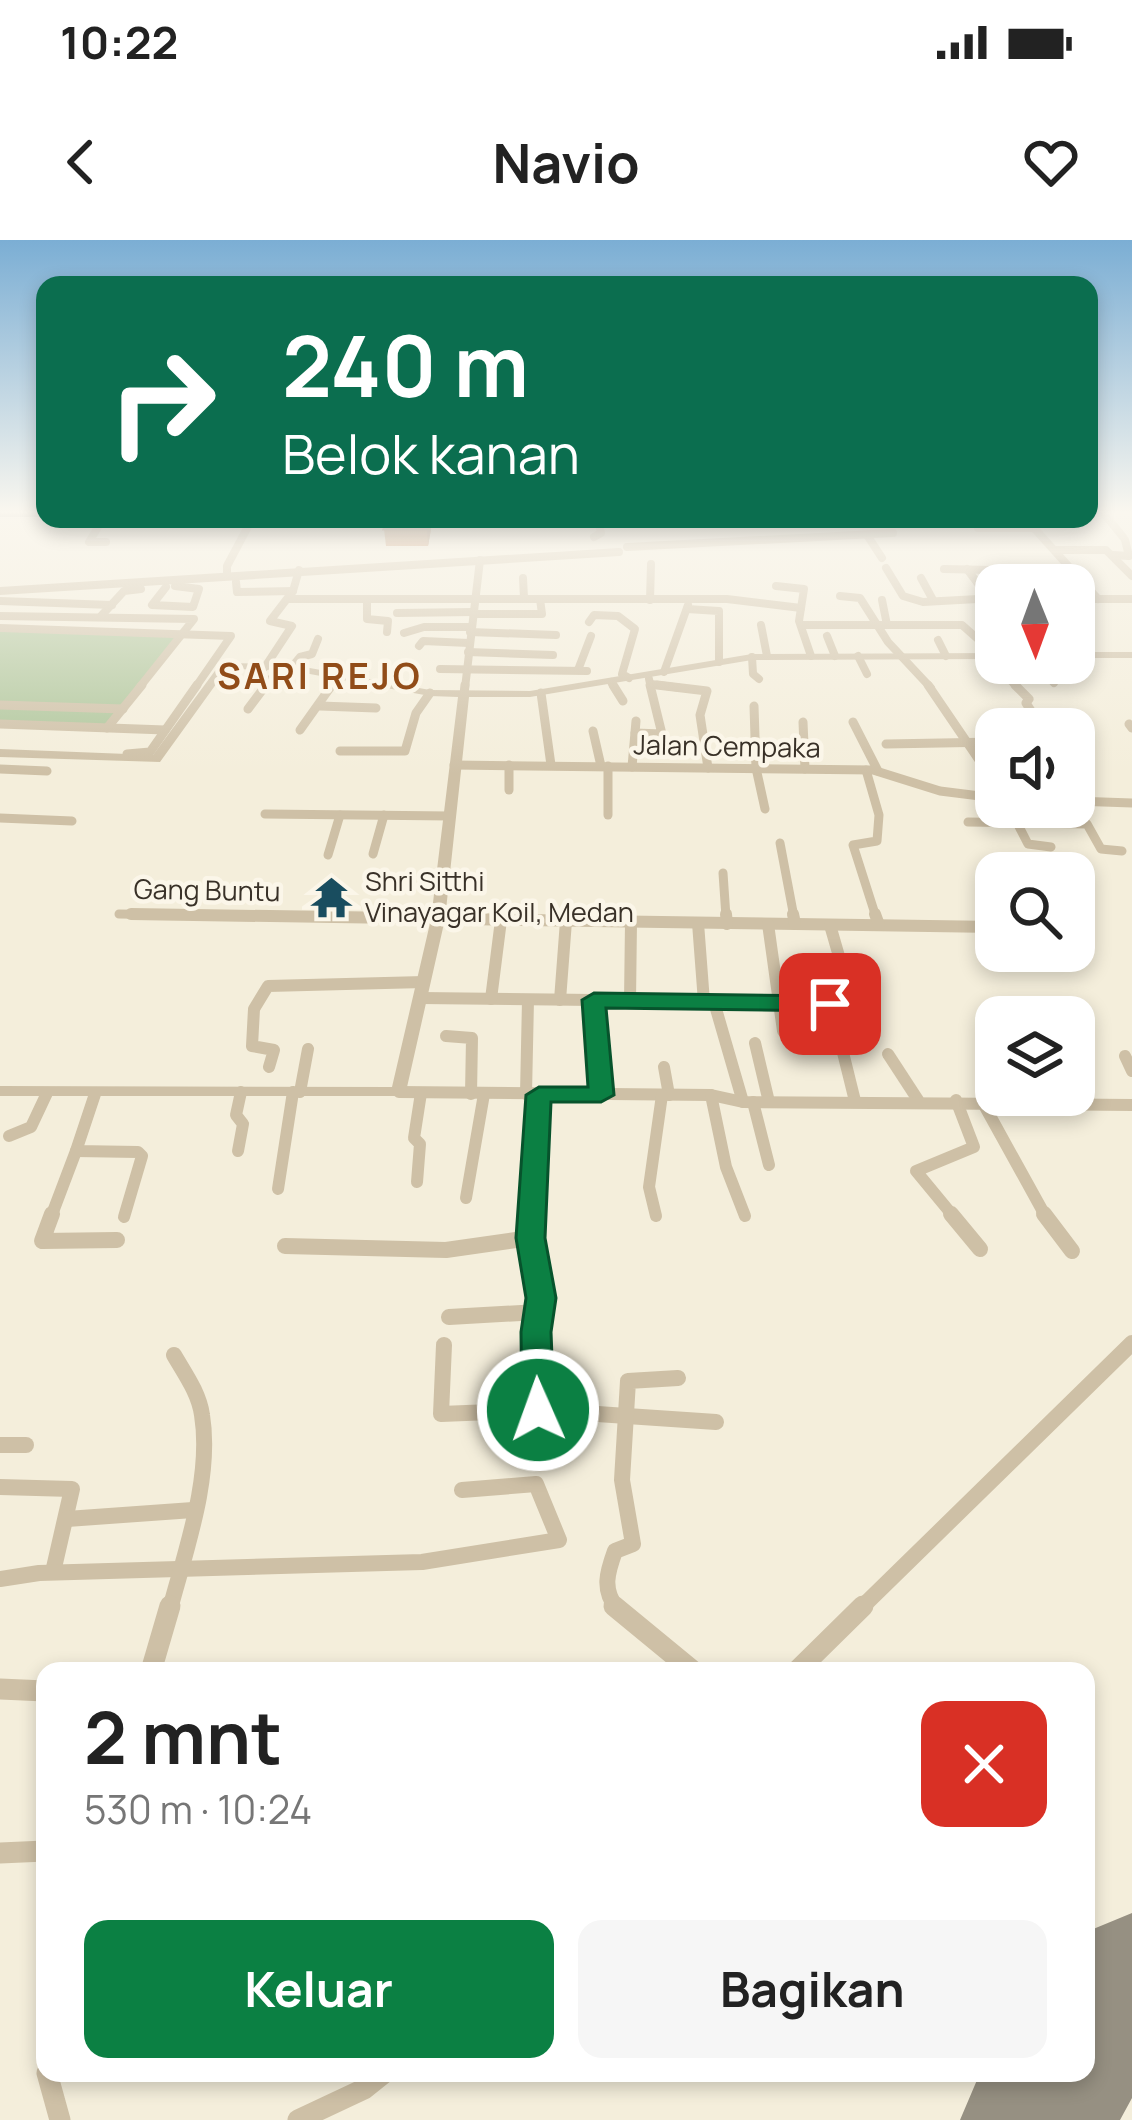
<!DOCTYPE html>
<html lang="id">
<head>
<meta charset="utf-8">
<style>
	body { margin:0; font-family:Manrope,sans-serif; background:#f6f6f6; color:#222; height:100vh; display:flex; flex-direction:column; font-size:45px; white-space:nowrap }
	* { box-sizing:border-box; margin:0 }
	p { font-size:39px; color:#767676 }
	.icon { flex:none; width:66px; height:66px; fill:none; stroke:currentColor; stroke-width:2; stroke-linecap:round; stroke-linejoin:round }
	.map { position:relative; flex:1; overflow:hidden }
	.drawer { position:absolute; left:36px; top:1422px; width:1059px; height:420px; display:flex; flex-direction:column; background:#fff; border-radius:24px; box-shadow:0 6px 18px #0003 }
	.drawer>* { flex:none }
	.top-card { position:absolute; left:36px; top:36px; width:1062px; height:252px; border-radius:24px; box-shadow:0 6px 18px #0003; background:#0b6e4f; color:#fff; overflow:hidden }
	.needle { width:78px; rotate:179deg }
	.tools { position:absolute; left:975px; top:324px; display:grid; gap:24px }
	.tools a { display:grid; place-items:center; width:120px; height:120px; border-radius:24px; background:#fff; box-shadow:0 6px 18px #0003; font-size:60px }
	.pin { position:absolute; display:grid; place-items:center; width:102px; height:102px; color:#fff; margin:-51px; border-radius:24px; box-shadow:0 6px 18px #0006 }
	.me { position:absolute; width:132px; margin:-66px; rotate:358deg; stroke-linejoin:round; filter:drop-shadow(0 0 9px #0008) }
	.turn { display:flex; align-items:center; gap:42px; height:252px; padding:0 48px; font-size:54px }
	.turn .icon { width:156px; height:156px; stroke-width:2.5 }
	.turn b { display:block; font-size:84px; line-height:102px }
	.round { display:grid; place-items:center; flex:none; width:126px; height:126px; border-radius:24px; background:#f6f6f6 }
	.summary { display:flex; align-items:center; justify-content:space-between; height:204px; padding:0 48px }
	h1 { font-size:72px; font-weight:700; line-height:90px }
	.primary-button { display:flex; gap:24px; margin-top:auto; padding:24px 48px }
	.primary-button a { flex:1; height:138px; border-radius:24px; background:#0b8043; color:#fff; font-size:48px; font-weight:700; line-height:138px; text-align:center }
	.primary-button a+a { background:#f6f6f6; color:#222 }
	.status { display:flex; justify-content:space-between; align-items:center; height:84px; padding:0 60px; background:#fff; direction:ltr }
	.status svg { height:33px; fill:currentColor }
	header { display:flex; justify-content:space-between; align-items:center; height:156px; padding:0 48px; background:#fff; font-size:54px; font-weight:700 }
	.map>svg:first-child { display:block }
</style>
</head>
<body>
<div class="status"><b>10:22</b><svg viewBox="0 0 49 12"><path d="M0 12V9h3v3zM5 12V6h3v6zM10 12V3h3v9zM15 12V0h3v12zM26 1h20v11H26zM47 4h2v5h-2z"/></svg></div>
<header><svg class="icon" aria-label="back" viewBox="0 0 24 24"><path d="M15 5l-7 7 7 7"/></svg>Navio<svg class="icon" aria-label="heart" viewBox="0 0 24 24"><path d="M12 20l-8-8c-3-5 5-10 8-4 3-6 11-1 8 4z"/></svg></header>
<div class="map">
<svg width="1132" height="1880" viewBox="0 0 1132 1880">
	<rect width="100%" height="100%" fill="#f4eedb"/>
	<path fill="#aec59a" d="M 0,389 L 180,395 L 104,487 L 0,483 Z"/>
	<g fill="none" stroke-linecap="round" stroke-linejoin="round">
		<path fill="#969082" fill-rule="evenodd" d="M 1132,1673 L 1132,1858 L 1120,1880 L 960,1880 L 980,1833 L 1086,1833 L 1086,1692 Z"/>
		<g stroke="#cec0a6" stroke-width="8">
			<path d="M 1102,271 L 1123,297"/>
			<path d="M 103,279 L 89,302 L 106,302"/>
			<path d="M 978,288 L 1034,288 L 1098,359"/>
			<path d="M 867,295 L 882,318"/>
			<path d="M 594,297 L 601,293 L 598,279"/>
			<path d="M 627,307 L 893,293"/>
			<path d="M 1055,310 L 1106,310 L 1132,336"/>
			<path d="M 1113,315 L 1129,316 L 1125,300"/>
			<path d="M 886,328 L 903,356 L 923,362 L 996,358"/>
			<path d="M 944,329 L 991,330 L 1003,345"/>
			<path d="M 967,329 L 979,345"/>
			<path d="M 227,335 L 227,326 L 252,279"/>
			<path d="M 523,338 L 524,358"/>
			<path d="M 921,338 L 933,360"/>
			<path d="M 236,342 L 237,352 L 293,351"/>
			<path d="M 776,346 L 804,349 L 799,381 L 811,416"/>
			<path d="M 166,347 L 152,365 L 193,367 L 199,349 L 175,346"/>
			<path d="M 0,351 L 619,312"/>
			<path d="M 840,356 L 860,358 L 888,402 L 931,448"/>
			<path d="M 288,359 L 727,359 L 801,368"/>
			<path d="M 367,359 L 367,379 L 388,381 L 387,392"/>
			<path d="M 1074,359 L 1132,359"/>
			<path d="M 650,360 L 651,324"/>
			<path d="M 882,360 L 887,385"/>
			<path d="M 0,361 L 112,365"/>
			<path d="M 687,369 L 719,371 L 719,422"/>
			<path d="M 397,373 L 473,372"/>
			<path d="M 473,374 L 542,374 L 540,359"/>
			<path d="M 0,376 L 194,379 L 139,448"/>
			<path d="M 101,376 L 124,351 L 141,349"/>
			<path d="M 589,382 L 594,375 L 618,376 L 635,389 L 622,434 L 629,438"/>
			<path d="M 761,385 L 767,416"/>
			<path d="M 803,385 L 962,385 L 996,415"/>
			<path d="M 0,388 L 231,396 L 195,448"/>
			<path d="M 470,392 L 556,395"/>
			<path d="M 404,393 L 424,387 L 471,387"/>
			<path d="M 827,396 L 835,416"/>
			<path d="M 938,400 L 946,416"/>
			<path d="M 419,406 L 423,401 L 469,403"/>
			<path d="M 468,412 L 553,415"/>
			<path d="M 858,416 L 867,434"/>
			<path d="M 987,416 L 1018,448"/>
			<path d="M 752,417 L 753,434 L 759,439"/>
			<path d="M 1036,423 L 1054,443"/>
			<path d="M 265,427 L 292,386 L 270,381 L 293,351 L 299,330"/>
			<path d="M 291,428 L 300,417 L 312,414 L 318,399"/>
			<path d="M 440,429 L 587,431"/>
			<path d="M 578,430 L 591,396"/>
			<path d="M 664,432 L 688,365"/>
			<path d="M 649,439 L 651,448"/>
			<path d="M 611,442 L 615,448"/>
			<path d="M 651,444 L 681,448"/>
			<path d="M 264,448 L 280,427"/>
			<path d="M 330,448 L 338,437"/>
			<path d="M 465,448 L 480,320"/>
		</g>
		<g stroke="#cec0a6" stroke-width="9">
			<path d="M 613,445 L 623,461"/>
			<path d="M 657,445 L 707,451 L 700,475 L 708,528"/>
			<path d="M 928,445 L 996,545"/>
			<path d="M 1015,445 L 1029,459 L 1026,463 L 1033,474 L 1043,475 L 1045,489"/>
			<path d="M 541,453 L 551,525"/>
			<path d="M 464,454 L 465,445"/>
			<path d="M 0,465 L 123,469"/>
			<path d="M 320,466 L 376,468"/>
			<path d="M 754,466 L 756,528 L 765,569"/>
			<path d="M 248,469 L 266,445"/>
			<path d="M 803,482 L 805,529"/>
			<path d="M 853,482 L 878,531"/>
			<path d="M 0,484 L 165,490"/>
			<path d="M 1129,484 L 1132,488"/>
			<path d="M 107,488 L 142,445"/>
			<path d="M 300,490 L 332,445"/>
			<path d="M 593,491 L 601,526"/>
			<path d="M 635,493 L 662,494 L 650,445"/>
			<path d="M 886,504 L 996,502"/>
			<path d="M 340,511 L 405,511 L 416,473 L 430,453"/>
			<path d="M 127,514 L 150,512 L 197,445"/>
			<path d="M 454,525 L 873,530 L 940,551 L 996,558"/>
			<path d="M 509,525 L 509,550"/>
			<path d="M 608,526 L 608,575"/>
			<path d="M 632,527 L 636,481"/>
			<path d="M 0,529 L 47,531"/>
			<path d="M 866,530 L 879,575 L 877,601 L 853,605 L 876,677"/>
			<path d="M 1074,561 L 1132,563"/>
			<path d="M 1009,567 L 1028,604 L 1051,607"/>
			<path d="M 265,574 L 450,576"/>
			<path d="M 0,578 L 72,581"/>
			<path d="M 968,582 L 1087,584 L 1101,609 L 1122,611"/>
			<path d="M 780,603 L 794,677"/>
			<path d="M 373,614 L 384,575"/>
			<path d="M 328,615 L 340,575"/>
			<path d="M 723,633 L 726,677"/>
			<path d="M 119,674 L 334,677"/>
		</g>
		<g stroke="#cec0a6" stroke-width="12">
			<path d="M 131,674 L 996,687"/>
			<path d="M 726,674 L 727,684"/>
			<path d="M 793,674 L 795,684"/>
			<path d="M 875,674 L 879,685"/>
			<path d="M 698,683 L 704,762"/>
			<path d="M 768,684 L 783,791"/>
			<path d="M 421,758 L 848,763 L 851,758 L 830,685"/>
			<path d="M 491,759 L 501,680"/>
			<path d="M 560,760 L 566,681"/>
			<path d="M 594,761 L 601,855"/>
			<path d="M 630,761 L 631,682"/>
			<path d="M 714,762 L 743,862"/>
			<path d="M 831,764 L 855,861"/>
			<path d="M 446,796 L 472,798 L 471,854"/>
			<path d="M 755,803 L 769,862"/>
			<path d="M 888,814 L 918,860"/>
			<path d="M 1125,816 L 1132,831"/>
			<path d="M 269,827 L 274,810 L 252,806 L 254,769 L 268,746 L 424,742"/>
			<path d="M 664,827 L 669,855"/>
			<path d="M 300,852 L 308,809"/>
			<path d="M 399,852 L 711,855 L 743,862 L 1132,865"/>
			<path d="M 95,854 L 76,911 L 138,912 L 142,916 L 124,977"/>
			<path d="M 526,854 L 528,760"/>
			<path d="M 711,855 L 726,927 L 745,976"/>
			<path d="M 753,862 L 769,925"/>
			<path d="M 983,863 L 1046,977"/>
			<path d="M 9,896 L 31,887 L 47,853"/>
			<path d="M 238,911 L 243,884 L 236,875 L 241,852"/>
			<path d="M 417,942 L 420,904 L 414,898 L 421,853"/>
			<path d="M 278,949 L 293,852"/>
			<path d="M 466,958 L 484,854"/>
			<path d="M 656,976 L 649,947 L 662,855"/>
			<path d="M 51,977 L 76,911"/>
			<path d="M 531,977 L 539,855"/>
			<path d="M 954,977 L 916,931 L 974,907 L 956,860"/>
		</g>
		<g stroke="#cec0a6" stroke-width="16">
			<path d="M 52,974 L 42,1001 L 117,1000"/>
			<path d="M 532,974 C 530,1004 542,1033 540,1062 C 539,1098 537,1133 538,1170"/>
			<path d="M 951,974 L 980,1009"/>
			<path d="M 1044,974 L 1072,1011"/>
			<path d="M 285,1006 L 446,1010 L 530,998"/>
			<path d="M 449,1077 L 539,1072"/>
			<path d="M 444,1105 L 441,1174 L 538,1170 L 716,1182"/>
			<path d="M 0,1205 L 26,1205"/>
			<path d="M 0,1247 L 72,1249 L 53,1332"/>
			<path d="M 67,1279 L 193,1270"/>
			<path d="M 0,1339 L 39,1333 L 422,1322 L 559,1300 L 536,1244 L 462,1250"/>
			<path d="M 170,1369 C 186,1309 212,1237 202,1175 C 199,1153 185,1134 174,1115"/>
			<path d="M 617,1369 C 602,1349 607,1333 615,1311 L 633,1304 L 622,1240 L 628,1141 L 678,1138"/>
			<path d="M 860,1369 L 1132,1103"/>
		</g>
		<g stroke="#cec0a6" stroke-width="21">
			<path d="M 614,1366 L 693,1431"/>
			<path d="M 151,1431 L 170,1366"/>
			<path d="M 797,1431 L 863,1366"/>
			<path d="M 0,1449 L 45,1451"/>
			<path d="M 0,1613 L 45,1611"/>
			<path d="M 47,1833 L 60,1880"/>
			<path d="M 298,1880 L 364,1849 L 384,1833"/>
		</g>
		<g fill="#cec0a6" fill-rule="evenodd">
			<rect x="1074" y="412" width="58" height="6"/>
			<path d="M 996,413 L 996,419 L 752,420 L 530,457 L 469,457 L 445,679 L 405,856 L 0,856 L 0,846 L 392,847 L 431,679 L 458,457 L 430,456 L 288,430 L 227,429 L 160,522 L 0,517 L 0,509 L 153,515 L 220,424 L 224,423 L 288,424 L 430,450 L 530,451 L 752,414 Z"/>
		</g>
		<g fill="#6c5c4a" fill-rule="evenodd">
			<rect x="0" y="271" width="45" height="6"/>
			<path d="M 1089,271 L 1118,271 L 1089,275 Z"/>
		</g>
	</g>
	<path fill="#b56c34" d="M 387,279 L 431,279 L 431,289 L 428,306 L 386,306 L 384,289 Z"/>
	<path fill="#93582a" d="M 429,279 L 431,279 L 431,289 L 428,306 L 427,289 Z"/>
	<path fill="#d27d3c" stroke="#93582a" stroke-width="3" d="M 387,279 L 429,279 L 427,289 L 384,289 Z"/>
	<linearGradient id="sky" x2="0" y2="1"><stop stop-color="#7baed4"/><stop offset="0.51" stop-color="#faf7ef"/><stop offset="1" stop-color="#faf7ef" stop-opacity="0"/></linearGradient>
	<rect width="1132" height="534" fill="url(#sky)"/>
	<path fill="#0b8043" stroke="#07532c" stroke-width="3" d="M 594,753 L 830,756 L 842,764 L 830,771 L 606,768 L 614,855 L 601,862 L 551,862 L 545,998 L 556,1058 L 551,1092 L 554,1170 L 549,1179 L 526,1179 L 522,1170 L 521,1092 L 526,1058 L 516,998 L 526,855 L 539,847 L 588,847 L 582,760 Z"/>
	<defs>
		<symbol id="temple-bare" viewBox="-9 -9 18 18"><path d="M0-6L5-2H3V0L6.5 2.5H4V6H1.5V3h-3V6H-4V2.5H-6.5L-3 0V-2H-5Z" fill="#194d5f" stroke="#fbf6e9" stroke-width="2.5" paint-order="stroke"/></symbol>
	</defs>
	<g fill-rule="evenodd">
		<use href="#temple-bare" x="302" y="628" width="59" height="59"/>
	</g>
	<g text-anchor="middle" stroke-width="9" stroke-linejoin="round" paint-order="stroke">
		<g font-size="27" fill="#393128" stroke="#fbf6e9">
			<text transform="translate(727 507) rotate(1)" y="9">Jalan Cempaka</text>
			<text transform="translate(207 651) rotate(1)" y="9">Gang Buntu</text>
		</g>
		<g font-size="27" fill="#393128" stroke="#fbf6e9" text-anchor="start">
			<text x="365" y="651">Shri Sitthi<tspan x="365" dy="31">Vinayagar Koil, Medan</tspan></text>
		</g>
		<g font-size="36" font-weight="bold" letter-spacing="3" fill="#914c18" stroke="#fbf6e9">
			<text x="320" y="449">SARI REJO</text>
		</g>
	</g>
</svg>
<div class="tools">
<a><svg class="needle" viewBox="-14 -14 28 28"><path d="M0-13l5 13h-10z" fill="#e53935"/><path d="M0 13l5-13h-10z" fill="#767676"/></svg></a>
<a><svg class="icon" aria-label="sound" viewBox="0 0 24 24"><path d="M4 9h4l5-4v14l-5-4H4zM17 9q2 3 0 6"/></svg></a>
<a><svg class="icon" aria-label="search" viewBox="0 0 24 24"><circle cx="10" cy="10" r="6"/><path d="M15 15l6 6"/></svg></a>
<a><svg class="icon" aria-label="layers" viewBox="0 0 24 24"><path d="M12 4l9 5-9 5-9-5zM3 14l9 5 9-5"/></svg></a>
</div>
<div class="pin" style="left:830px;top:764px;background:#d93025"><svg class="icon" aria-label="arrive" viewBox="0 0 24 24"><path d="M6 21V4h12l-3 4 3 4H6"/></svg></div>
<svg class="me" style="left:538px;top:1170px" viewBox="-20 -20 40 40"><circle r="17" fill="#0b8043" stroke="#fff" stroke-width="3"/><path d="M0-11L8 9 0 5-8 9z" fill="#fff"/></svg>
<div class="top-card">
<div class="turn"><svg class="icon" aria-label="right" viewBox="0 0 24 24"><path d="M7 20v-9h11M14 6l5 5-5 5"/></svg><div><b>240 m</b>Belok kanan</div></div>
</div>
<section class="drawer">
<div class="summary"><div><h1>2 mnt</h1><p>530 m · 10:24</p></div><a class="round" style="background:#d93025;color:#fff"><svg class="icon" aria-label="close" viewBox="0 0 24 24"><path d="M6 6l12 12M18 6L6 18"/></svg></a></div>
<div class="primary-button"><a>Keluar</a><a>Bagikan</a></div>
</section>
</div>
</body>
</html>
